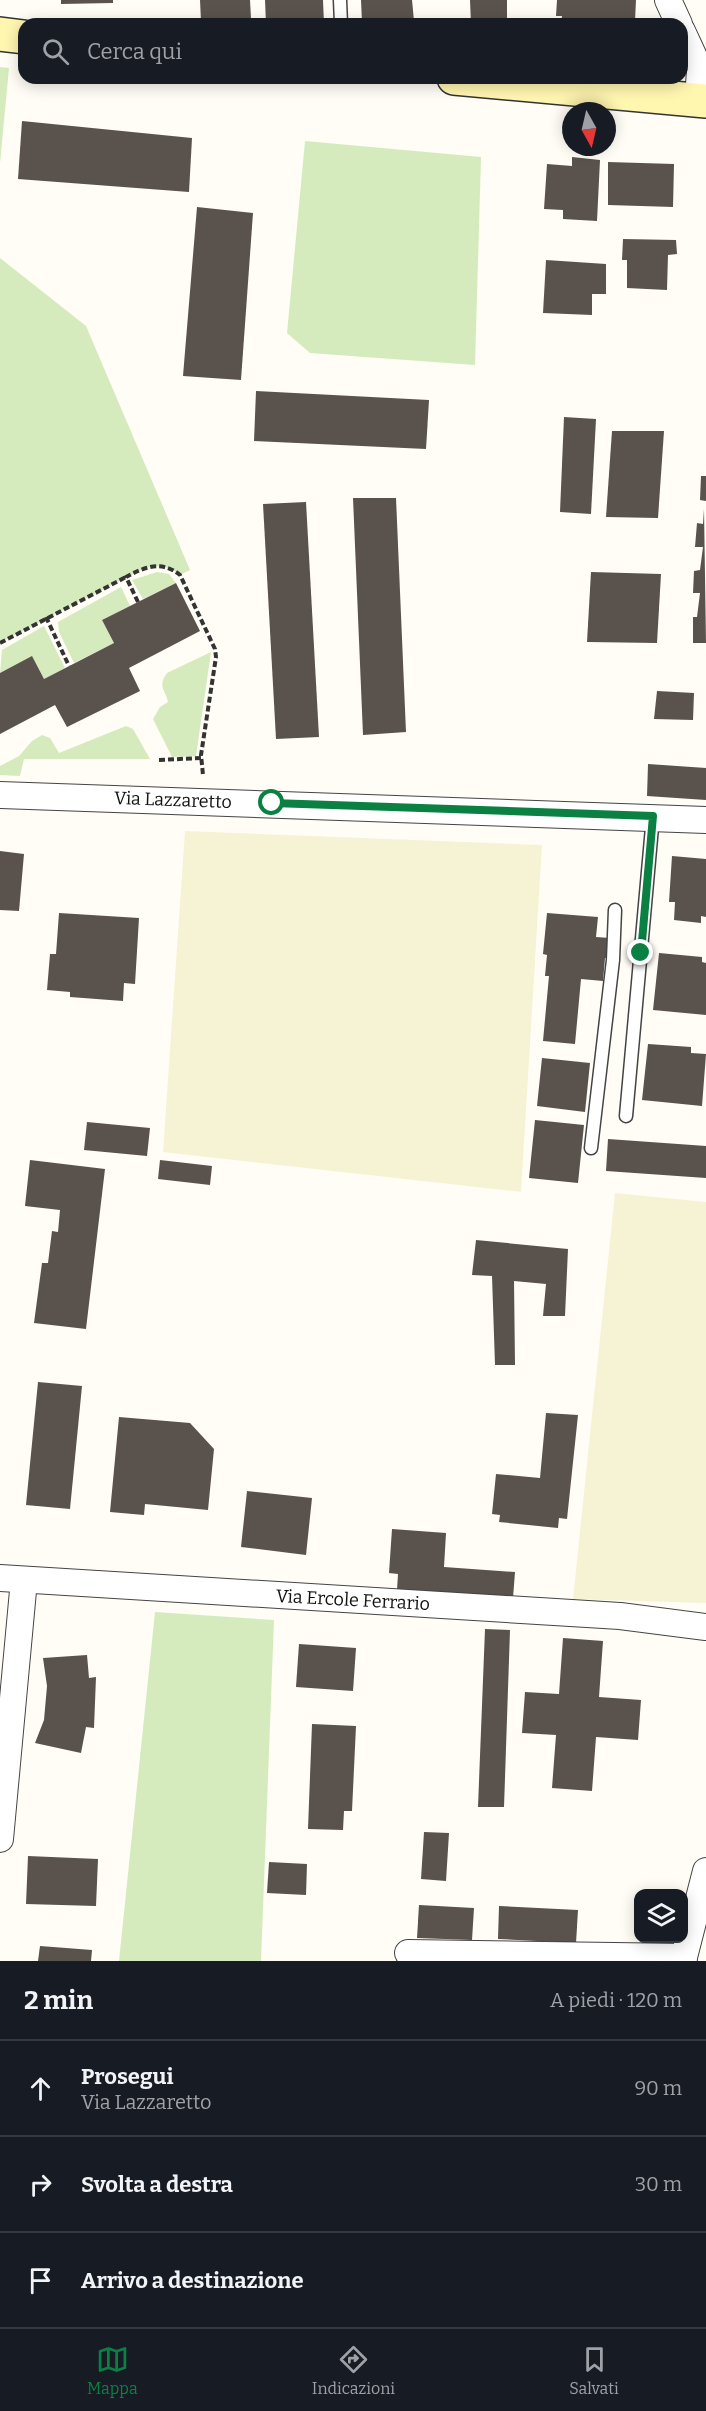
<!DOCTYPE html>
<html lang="it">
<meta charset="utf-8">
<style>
body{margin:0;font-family:Bitter,serif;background:#20242c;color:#f1f3f6}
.controls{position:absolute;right:18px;bottom:18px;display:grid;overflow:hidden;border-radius:12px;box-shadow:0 3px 15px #0003}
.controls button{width:54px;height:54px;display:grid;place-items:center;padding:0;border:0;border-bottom:2px solid #363941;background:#171b24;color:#f1f3f6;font:30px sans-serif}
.compass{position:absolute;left:562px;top:102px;width:54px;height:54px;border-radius:50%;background:#171b24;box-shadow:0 3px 15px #0003;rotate:172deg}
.stop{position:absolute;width:18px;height:18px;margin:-14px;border:4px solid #0b8043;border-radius:50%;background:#fff}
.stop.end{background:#0b8043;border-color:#fff;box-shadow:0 2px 6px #0008}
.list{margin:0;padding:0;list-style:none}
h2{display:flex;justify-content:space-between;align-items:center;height:78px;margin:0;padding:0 24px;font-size:26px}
h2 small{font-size:20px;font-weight:400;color:#9ea1a6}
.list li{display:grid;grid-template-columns:39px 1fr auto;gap:18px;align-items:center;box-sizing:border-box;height:96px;padding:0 24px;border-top:2px solid #363941}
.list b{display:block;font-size:22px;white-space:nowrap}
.list p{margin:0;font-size:20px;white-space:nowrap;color:#9ea1a6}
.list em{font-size:20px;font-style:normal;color:#9ea1a6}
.icon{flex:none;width:33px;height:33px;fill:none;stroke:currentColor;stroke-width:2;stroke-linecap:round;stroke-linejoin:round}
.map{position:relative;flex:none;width:706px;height:1961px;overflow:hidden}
.search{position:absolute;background:#171b24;box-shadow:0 3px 15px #0003;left:18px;right:18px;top:18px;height:66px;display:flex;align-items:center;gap:15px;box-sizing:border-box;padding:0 21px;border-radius:18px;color:#9ea1a6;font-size:22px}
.sheet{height:366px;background:#171b24}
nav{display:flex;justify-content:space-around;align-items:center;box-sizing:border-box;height:84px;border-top:2px solid #363941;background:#171b24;font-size:16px;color:#9ea1a6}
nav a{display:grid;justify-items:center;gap:3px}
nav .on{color:#0b8043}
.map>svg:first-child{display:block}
.farmland{fill:#f6f3d4}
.green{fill:#d5ebbd}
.building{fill:#5a524d}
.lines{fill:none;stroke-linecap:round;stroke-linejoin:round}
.lane-casing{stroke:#444;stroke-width:15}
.street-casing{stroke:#444;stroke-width:28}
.secondary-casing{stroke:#333;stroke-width:36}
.path{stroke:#333;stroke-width:4;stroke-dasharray:6 3;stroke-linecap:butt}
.lane{stroke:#fff;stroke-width:12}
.street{stroke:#fff;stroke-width:26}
.secondary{stroke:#fff6b0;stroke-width:33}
.route{stroke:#0b8043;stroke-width:8}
.labels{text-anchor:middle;stroke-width:6;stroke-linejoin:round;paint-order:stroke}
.street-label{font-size:18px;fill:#111;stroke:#fff}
</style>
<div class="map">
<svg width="706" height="1961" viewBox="0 0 706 1961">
<rect width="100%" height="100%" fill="#fffdf5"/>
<!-- farmland -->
<g class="farmland">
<path d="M185,831L542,845L521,1192L163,1152Z"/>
<path d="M615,1193L706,1202V1603L573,1599Z"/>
</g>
<!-- green -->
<g class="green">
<path d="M0,67L9,68L0,163Z"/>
<path d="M305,141L481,157L475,365L310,353L287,333Z"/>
<path d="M0,258L86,326L190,570L180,575C169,566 158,565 145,568L0,643Z"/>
<path d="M157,572L169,574L176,583L143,599L132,580Z"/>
<path d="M121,587L130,606L102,620L114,643L74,663L59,632L58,622Z"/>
<path d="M44,626L65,668L44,679L32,657L0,673L2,650Z"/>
<path d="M211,652L196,756L172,757L153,719L160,707L168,702C166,690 157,687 167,673Z"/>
<path d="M126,726L133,729L150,759H24L20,776L0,775V766L19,756L32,741L42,735L50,738L59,753Z"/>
<path d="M155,1612L274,1620L261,1961H119Z"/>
</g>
<!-- building -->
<g class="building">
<path d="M61,0H113V3L61,4Z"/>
<path d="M200,0H250L251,19L201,21Z"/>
<path d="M265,0H323L324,24H266Z"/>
<path d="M361,0H412L414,21L396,24L362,22Z"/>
<path d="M470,0H507V20L516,21V24H471Z"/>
<path d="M557,0H636L635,21H622V24H561L562,16H556Z"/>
<path d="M22,121L192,138L189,192L18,179Z"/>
<path d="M572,157L600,160L597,221L563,219V210L544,209L547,164L572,166Z"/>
<path d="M608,162L674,164L673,207L608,205Z"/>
<path d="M197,207L253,213L241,380L183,376Z"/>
<path d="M623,239L676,240L677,254L668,255L667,290L627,288V260H622Z"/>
<path d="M546,260L606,264V294H592V315L543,313Z"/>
<path d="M256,391L429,400L426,449L254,441Z"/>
<path d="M564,417L596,419L591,514L560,512Z"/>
<path d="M612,431H664L658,518L606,517Z"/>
<path d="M701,476H706V501L700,500Z"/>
<path d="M353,498H396L406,732L363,735Z"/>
<path d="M306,502L319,737L276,739L263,504Z"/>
<path d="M704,509L706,643H693V617H697L700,593H693L694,571L700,570L703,547H695L697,523L703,524Z"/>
<path d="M591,572L661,574L657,643L587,642Z"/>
<path d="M176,583L200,631L129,668L140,691L67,727L55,705L0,734V673L32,656L44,679L114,643L102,620Z"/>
<path d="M657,691L694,693L693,720L654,719Z"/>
<path d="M648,764L706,768V800L647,796Z"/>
<path d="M0,851L24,854L19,911L0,910Z"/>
<path d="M672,856L706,859V917L701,916V923L674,920L675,902H669Z"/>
<path d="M59,913L139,918L135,984L124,983L123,1001L70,997V992L47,990L50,954H56Z"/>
<path d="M547,913L598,917L596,937L610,938L609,958H605L603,981L581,979L575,1044L543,1041L549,976H545L547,955L543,954Z"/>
<path d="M659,953L702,957V962L706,963V1015L653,1010Z"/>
<path d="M648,1044L691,1047V1053L706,1054L702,1106L642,1100Z"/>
<path d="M542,1058L590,1063L585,1112L537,1106Z"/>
<path d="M535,1120L584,1125L578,1183L529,1178Z"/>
<path d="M87,1122L150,1128L147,1156L84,1150Z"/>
<path d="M608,1139L706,1146V1178L606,1171Z"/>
<path d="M30,1160L105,1169L86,1329L34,1323L42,1263H48L52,1231L58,1232L60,1210L25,1206Z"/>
<path d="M160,1160L212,1166L210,1185L158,1179Z"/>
<path d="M476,1240L568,1249L565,1316H543L546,1284L514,1281L515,1365H495L492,1276L472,1275Z"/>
<path d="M38,1382L82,1386L70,1509L26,1505Z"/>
<path d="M546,1413L578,1415L567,1519L559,1518L558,1528L499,1522L500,1515L492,1514L496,1474L540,1478Z"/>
<path d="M119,1417L190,1423L214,1449L208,1510L145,1504L144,1515L110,1512Z"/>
<path d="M247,1491L312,1498L306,1555L241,1547Z"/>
<path d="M392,1529L446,1533L444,1567L515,1572L513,1598L397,1590L398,1574L389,1573Z"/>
<path d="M485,1629L510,1630L504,1807H478Z"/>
<path d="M563,1638L603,1641L599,1697L641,1700L638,1740L596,1737L592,1791L552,1788L556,1735L522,1733L525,1692L559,1694Z"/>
<path d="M299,1644L356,1648L353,1691L296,1687Z"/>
<path d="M87,1655L89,1678L96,1677L94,1728L86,1727L81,1753L35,1743L44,1720L47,1686L43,1658Z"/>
<path d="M312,1724L356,1726L352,1811H344L343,1830L308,1829Z"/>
<path d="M424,1832L449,1833L446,1881L421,1879Z"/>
<path d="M28,1856L98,1859L96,1906L26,1904Z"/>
<path d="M269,1862L307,1864L306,1895L267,1893Z"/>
<path d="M419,1905L474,1908L472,1940L417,1938Z"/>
<path d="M499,1906L578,1910L576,1943L498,1939Z"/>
<path d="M40,1946L92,1950L91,1961H38Z"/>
</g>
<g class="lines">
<defs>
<g id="lane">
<path d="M340,0L341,24"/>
<path d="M626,1116L653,816"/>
<path d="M591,1148L613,960L615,910"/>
</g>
<g id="street">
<path d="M668,0L679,24"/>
<path d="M682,31L700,70L698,100"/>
<path d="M0,795L706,820"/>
<path d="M0,1578L620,1616L706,1627"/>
<path d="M0,1839L24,1580"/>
<path d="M408,1953L684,1957"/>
<path d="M683,1961L706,1871"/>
</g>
<g id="secondary">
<path d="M0,34L24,37"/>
<path d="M454,78L706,101"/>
</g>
</defs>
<!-- lane casing -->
<use href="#lane" class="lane-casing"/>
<!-- street casing -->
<use href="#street" class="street-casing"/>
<!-- secondary casing -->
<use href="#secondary" class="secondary-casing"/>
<!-- path -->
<g class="path">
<path d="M138,602L126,577C144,567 162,560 180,575L215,649L216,657L201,755L203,775"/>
<path d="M46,617L69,666"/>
<path d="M0,643L126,577"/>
<path d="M159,760L201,758"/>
</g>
<!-- lane -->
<use href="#lane" class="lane"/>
<!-- street -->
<use href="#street" class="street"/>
<!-- secondary -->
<use href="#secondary" class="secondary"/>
</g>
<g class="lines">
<!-- route -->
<path class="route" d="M272,803L653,816L641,953"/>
</g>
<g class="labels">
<!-- street labels -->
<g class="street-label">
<text transform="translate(173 800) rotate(2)" y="6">Via Lazzaretto</text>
<text transform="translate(353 1600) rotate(3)" y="6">Via Ercole Ferrario</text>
</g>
</g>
</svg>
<div class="controls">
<button><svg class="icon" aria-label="layers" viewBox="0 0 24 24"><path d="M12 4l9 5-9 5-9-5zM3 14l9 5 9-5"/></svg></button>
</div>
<svg class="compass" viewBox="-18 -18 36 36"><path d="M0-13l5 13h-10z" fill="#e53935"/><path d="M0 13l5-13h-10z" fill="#9ea1a6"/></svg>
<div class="stop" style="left:272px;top:803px"></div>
<div class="stop end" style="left:641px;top:953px"></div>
<div class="search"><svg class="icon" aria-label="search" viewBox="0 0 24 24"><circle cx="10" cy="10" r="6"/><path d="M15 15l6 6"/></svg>Cerca qui</div>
</div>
<section class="sheet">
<h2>2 min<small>A piedi · 120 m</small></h2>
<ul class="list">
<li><svg class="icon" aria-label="ahead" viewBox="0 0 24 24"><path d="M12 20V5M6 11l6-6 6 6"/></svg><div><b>Prosegui</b><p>Via Lazzaretto</p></div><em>90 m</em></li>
<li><svg class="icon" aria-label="right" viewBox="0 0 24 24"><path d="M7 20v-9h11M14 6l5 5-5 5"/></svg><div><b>Svolta a destra</b></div><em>30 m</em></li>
<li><svg class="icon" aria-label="arrive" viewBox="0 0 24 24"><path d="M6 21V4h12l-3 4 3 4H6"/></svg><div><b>Arrivo a destinazione</b></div></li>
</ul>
</section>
<nav>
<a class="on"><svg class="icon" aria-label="map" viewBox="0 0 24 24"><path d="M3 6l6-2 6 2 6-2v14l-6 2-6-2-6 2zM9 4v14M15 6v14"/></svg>Mappa</a>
<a><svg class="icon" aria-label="directions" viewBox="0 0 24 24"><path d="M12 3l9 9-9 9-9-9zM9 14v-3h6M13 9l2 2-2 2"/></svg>Indicazioni</a>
<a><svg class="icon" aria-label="saved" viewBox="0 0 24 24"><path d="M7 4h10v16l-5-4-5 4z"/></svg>Salvati</a>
</nav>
